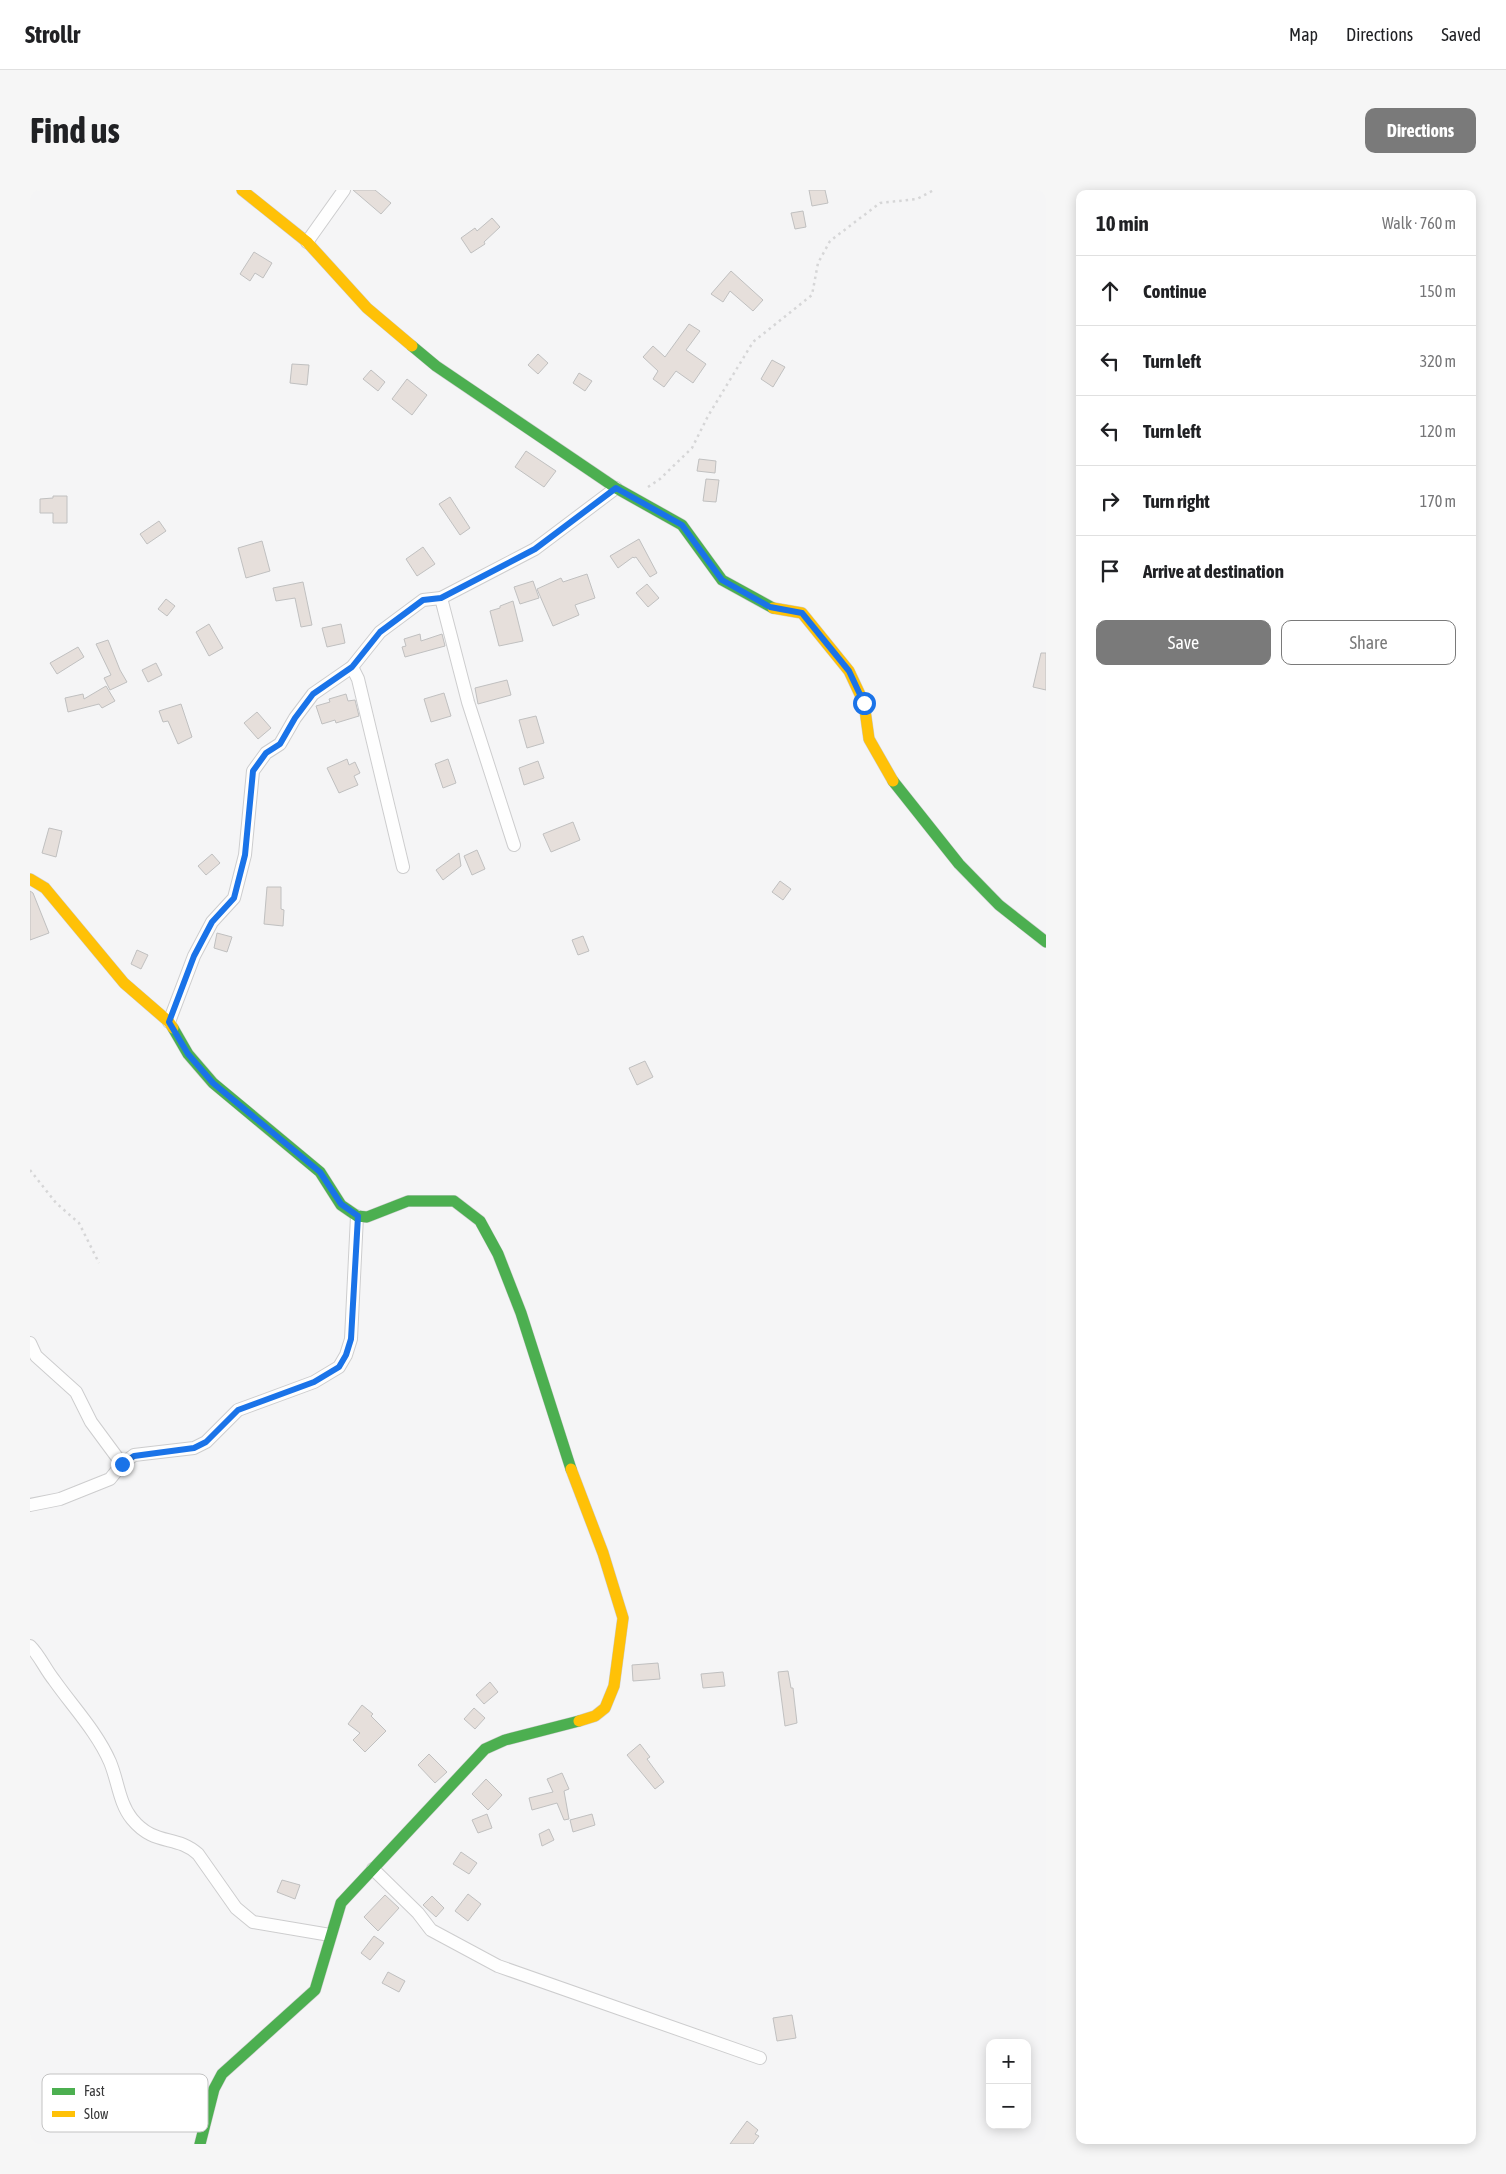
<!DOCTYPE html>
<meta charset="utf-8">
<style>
body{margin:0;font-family:"Asap Condensed",sans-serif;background:#f6f6f6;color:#202124}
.controls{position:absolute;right:15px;bottom:15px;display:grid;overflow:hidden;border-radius:10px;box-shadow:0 2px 12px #0003}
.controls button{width:45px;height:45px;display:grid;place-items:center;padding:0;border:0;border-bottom:1px solid #e0e0e0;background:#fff;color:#202124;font:25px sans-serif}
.stop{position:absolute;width:15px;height:15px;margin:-11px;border:4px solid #1a73e8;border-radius:50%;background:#fff}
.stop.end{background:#1a73e8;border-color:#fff;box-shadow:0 1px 5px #0008}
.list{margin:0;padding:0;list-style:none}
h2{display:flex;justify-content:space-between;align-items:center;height:65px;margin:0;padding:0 20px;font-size:21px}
h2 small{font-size:16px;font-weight:400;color:#757577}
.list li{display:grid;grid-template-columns:32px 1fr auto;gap:15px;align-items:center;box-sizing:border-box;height:70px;padding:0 20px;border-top:1px solid #e0e0e0}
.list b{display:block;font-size:19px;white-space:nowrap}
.list em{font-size:16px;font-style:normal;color:#757577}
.actions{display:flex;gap:10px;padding:15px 20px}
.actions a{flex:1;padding:11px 0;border:1px solid #7a7a7a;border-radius:10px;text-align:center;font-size:18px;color:#7a7a7a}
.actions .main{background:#7a7a7a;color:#fff}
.icon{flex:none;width:28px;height:28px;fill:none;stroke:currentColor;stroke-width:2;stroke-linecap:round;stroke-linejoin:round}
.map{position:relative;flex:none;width:1016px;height:1954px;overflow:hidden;border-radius:10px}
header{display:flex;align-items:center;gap:30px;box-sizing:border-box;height:70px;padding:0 25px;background:#fff;border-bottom:1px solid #e0e0e0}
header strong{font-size:24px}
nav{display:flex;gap:28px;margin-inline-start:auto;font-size:18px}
.intro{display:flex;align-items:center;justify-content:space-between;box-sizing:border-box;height:120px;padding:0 30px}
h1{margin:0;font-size:35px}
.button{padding:12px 22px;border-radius:10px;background:#7a7a7a;color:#fff;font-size:18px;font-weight:700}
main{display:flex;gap:30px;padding:0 30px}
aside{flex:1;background:#fff;border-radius:10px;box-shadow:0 2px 12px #0003}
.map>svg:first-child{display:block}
.building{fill:#e6dfdb;stroke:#c0c0c0}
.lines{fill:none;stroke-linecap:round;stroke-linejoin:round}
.street-casing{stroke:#cdcdce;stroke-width:14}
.fast-casing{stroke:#cdcdce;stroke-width:12}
.slow-casing{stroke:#cdcdce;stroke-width:12}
.path{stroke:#d6d6d7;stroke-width:2.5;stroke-dasharray:2.5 4;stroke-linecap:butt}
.street{stroke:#fefefe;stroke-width:12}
.fast{stroke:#4caf50;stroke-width:11}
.slow{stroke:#ffc107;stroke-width:11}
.route{stroke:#1a73e8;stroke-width:6}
.key{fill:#fff;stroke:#c3c3c3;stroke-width:1}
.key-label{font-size:14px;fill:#373738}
</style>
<header>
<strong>Strollr</strong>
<nav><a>Map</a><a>Directions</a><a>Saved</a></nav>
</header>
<div class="intro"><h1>Find us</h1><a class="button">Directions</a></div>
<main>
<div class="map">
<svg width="1016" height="1954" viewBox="0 0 1016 1954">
<rect width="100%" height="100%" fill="#f5f5f6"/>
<!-- building -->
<g class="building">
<path d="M323,0H345L361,13L351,24Z"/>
<path d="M779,0H795L798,13L782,16Z"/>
<path d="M773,21L776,37L765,39L761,23Z"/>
<path d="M462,28L470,37L454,52L455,54L441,63L431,48L445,38L447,41Z"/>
<path d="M224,62L242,73L233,88L225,83L220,91L210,84Z"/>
<path d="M701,81L733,110L723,121L700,101L693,112L681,104Z"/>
<path d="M659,134L670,141L656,160L676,174L663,193L646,181L634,197L623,189L628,181L613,167L623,156L635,167Z"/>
<path d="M508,164L518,173L508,184L498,175Z"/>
<path d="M742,170L755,177L743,197L731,189Z"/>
<path d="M262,174L279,175L277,195L260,193Z"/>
<path d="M341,180L355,192L348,201L333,189Z"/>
<path d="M549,183L562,191L555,201L543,193Z"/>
<path d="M377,189L397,205L382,225L362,209Z"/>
<path d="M496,261L526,281L514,297L485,277Z"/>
<path d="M669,269L686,271L685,283L667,281Z"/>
<path d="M676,289L689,290L686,312L673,311Z"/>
<path d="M23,306H37V333H23V323H10V309L23,308Z"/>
<path d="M420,307L440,338L430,345L409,314Z"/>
<path d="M129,331L136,341L117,354L110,344Z"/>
<path d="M609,349L627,383L620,387L606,367L604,368L603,367L588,378L580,366Z"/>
<path d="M232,351L240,381L216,388L208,358Z"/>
<path d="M393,357L405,374L387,386L376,369Z"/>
<path d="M557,384L565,408L545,415L549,425L523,436L507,399L531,388L533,392Z"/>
<path d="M503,391L509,408L490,414L484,397Z"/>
<path d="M273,392L282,435L271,437L265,408L246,411L243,398Z"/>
<path d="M617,394L629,408L618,417L606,403Z"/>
<path d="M136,409L145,416L137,426L128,419Z"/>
<path d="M483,411L493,451L469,456L460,421L470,418V416Z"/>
<path d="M179,434L193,458L179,466L166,442Z"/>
<path d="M311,434L315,453L297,457L292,438Z"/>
<path d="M390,444L391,451L412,444L415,456L375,467L372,457L376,456L374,449Z"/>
<path d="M78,450L90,480L97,492L80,500L74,488L81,485L66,454Z"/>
<path d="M48,457L54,467L27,484L20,473Z"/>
<path d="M1011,463H1016V500L1003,497Z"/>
<path d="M126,473L132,485L118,492L112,480Z"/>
<path d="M477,490L481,505L448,514L445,498Z"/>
<path d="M76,496L85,511L72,518L69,514L38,522L35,508L53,504L54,509Z"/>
<path d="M414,503L421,526L401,532L394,509Z"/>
<path d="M316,504L318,511L325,510L329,526L306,533L305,530L292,534L286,516L300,512L299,509Z"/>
<path d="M151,514L162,547L148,554L138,531L133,532L129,521Z"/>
<path d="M227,522L241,538L228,549L214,533Z"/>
<path d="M506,526L514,553L497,558L489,530Z"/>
<path d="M317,569L319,575L325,572L330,583L324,586L328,595L309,603L297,578Z"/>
<path d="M418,569L426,593L413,598L405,574Z"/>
<path d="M508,571L514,588L494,595L489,578Z"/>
<path d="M543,632L550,650L521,662L513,644Z"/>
<path d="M19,638L32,641L26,667L12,663Z"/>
<path d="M447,660L455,679L442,685L434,666Z"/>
<path d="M429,663L431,676L413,690L406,680Z"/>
<path d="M182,664L190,673L176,685L168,676Z"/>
<path d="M750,691L761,699L753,710L742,702Z"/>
<path d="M237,697H251V719L254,720L253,736L234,734Z"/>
<path d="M0,701L3,703L19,743L0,750Z"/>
<path d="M187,743L202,747L197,762L184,758Z"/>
<path d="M553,746L559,761L548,765L542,750Z"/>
<path d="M107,760L118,765L111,779L101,774Z"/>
<path d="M615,871L623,887L607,895L599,878Z"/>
<path d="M628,1473L630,1489L603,1491L602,1475Z"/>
<path d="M758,1481L761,1498H763L767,1533L755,1536L748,1482Z"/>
<path d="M693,1482L695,1496L673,1498L671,1484Z"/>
<path d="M460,1492L468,1502L454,1514L446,1505Z"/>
<path d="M332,1515L343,1524L341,1526L356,1541L335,1562L323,1550L330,1543L318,1534Z"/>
<path d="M444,1518L455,1528L445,1539L434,1529Z"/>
<path d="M610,1554L620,1567L617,1569L634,1592L625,1599L597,1565Z"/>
<path d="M399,1564L417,1582L405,1593L388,1575Z"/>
<path d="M532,1583L539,1599L534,1601L539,1629L534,1630L527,1613L502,1620L499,1608L523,1602L517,1589Z"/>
<path d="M456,1589L472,1605L458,1620L442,1604Z"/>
<path d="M457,1624L462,1638L448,1643L442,1630Z"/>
<path d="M562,1624L565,1635L543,1642L540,1630Z"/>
<path d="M519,1639L524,1650L512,1656L509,1644Z"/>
<path d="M431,1662L447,1673L439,1684L423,1674Z"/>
<path d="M252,1690L270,1695L265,1709L247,1702Z"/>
<path d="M438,1704L451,1714L438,1731L425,1721Z"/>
<path d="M355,1705L369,1718L348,1741L334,1727Z"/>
<path d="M402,1706L414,1718L406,1727L393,1715Z"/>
<path d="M344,1746L354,1753L340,1770L331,1763Z"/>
<path d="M358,1782L375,1791L369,1802L352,1793Z"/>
<path d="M762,1825L766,1848L747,1851L743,1828Z"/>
<path d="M717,1931L728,1940L725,1944L729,1946L723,1954H700Z"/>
</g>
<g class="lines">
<defs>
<g id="street">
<path d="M277,52L314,0"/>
<path d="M411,408L438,512L484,655"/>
<path d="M322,477L328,489L373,677"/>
<path d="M139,832L164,766L182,732L204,708L215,665L223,581L236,563L250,554L265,528L283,504L322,477L350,442L393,410L411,408L505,359L586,298"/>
<path d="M0,1153L6,1166L46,1202L61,1232L92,1274"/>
<path d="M0,1315L30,1309L80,1289L92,1274L104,1265L164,1258L176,1252L208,1220L284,1192L309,1177L316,1165L321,1149L327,1026"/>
<path d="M0,1456C10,1466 15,1479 24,1490C43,1517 67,1542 80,1572C88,1591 89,1613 102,1629C125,1657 146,1644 168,1664L206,1718L223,1732L300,1745"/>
<path d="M343,1679L388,1723L401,1740L468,1776L730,1868"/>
</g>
<g id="fast">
<path d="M382,156L406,176L586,298L652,335L692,390L743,418"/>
<path d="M863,591L929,674L969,715L1016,752"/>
<path d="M143,838L158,864L183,893L290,982L311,1015L327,1026L337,1027L378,1011H424L450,1031L468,1064L491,1123L541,1279"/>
<path d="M170,1954L184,1899L192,1884L285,1800L311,1713L455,1559L475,1550L549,1531"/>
</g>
<g id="slow">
<path d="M212,0L277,52L337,118L382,156"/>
<path d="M743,418L772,423L819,481L834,513L839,549L863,591"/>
<path d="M0,689L15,698L94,793L139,832L143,838"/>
<path d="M541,1279L573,1363L593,1428L584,1496L575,1518L565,1526L549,1531"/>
</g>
</defs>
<!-- street casing -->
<use href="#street" class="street-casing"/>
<!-- fast casing -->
<use href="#fast" class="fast-casing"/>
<!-- slow casing -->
<use href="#slow" class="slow-casing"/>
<!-- path -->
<g class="path">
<path d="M618,297L630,289L662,258L678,226L723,152L782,105L788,73L800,51L850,13L887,9L904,0"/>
<path d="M0,980L26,1013L49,1033L69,1073"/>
</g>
<!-- street -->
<use href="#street" class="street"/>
<!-- fast -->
<use href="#fast" class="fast"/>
<!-- slow -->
<use href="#slow" class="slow"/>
</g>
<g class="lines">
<!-- route -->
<path class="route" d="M92,1274L104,1266L164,1258L176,1252L208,1220L284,1192L309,1177L316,1165L321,1149L328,1026L311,1014L290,982L183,893L158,864L139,832L164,766L182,732L204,708L215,665L223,581L236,563L250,554L265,528L283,504L322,477L350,442L393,410L411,408L505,359L586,298L652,335L692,390L740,417L772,423L819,481L834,513"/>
</g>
<!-- legend -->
<rect x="12" y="1884" width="166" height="58" rx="8" class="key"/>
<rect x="22" y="1898" width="23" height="7" fill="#4caf50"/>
<rect x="22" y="1921" width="23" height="6" fill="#ffc107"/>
<g class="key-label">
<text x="54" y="1906">Fast</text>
<text x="54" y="1929">Slow</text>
</g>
</svg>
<div class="controls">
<button>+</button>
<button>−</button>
</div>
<div class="stop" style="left:834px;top:513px"></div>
<div class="stop end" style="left:92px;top:1274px"></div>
</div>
<aside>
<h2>10 min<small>Walk · 760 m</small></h2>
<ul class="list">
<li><svg class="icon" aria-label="ahead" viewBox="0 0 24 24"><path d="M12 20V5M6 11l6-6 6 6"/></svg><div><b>Continue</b></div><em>150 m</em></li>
<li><svg class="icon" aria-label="left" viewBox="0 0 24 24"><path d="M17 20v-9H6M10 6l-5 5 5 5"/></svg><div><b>Turn left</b></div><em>320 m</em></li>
<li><svg class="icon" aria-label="left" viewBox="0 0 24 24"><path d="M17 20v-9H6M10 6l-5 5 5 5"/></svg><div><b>Turn left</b></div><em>120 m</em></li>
<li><svg class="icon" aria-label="right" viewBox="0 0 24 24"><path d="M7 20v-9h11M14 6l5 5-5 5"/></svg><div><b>Turn right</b></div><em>170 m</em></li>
<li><svg class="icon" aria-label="arrive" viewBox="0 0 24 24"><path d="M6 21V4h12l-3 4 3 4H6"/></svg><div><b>Arrive at destination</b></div></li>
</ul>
<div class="actions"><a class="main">Save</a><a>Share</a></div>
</aside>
</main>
